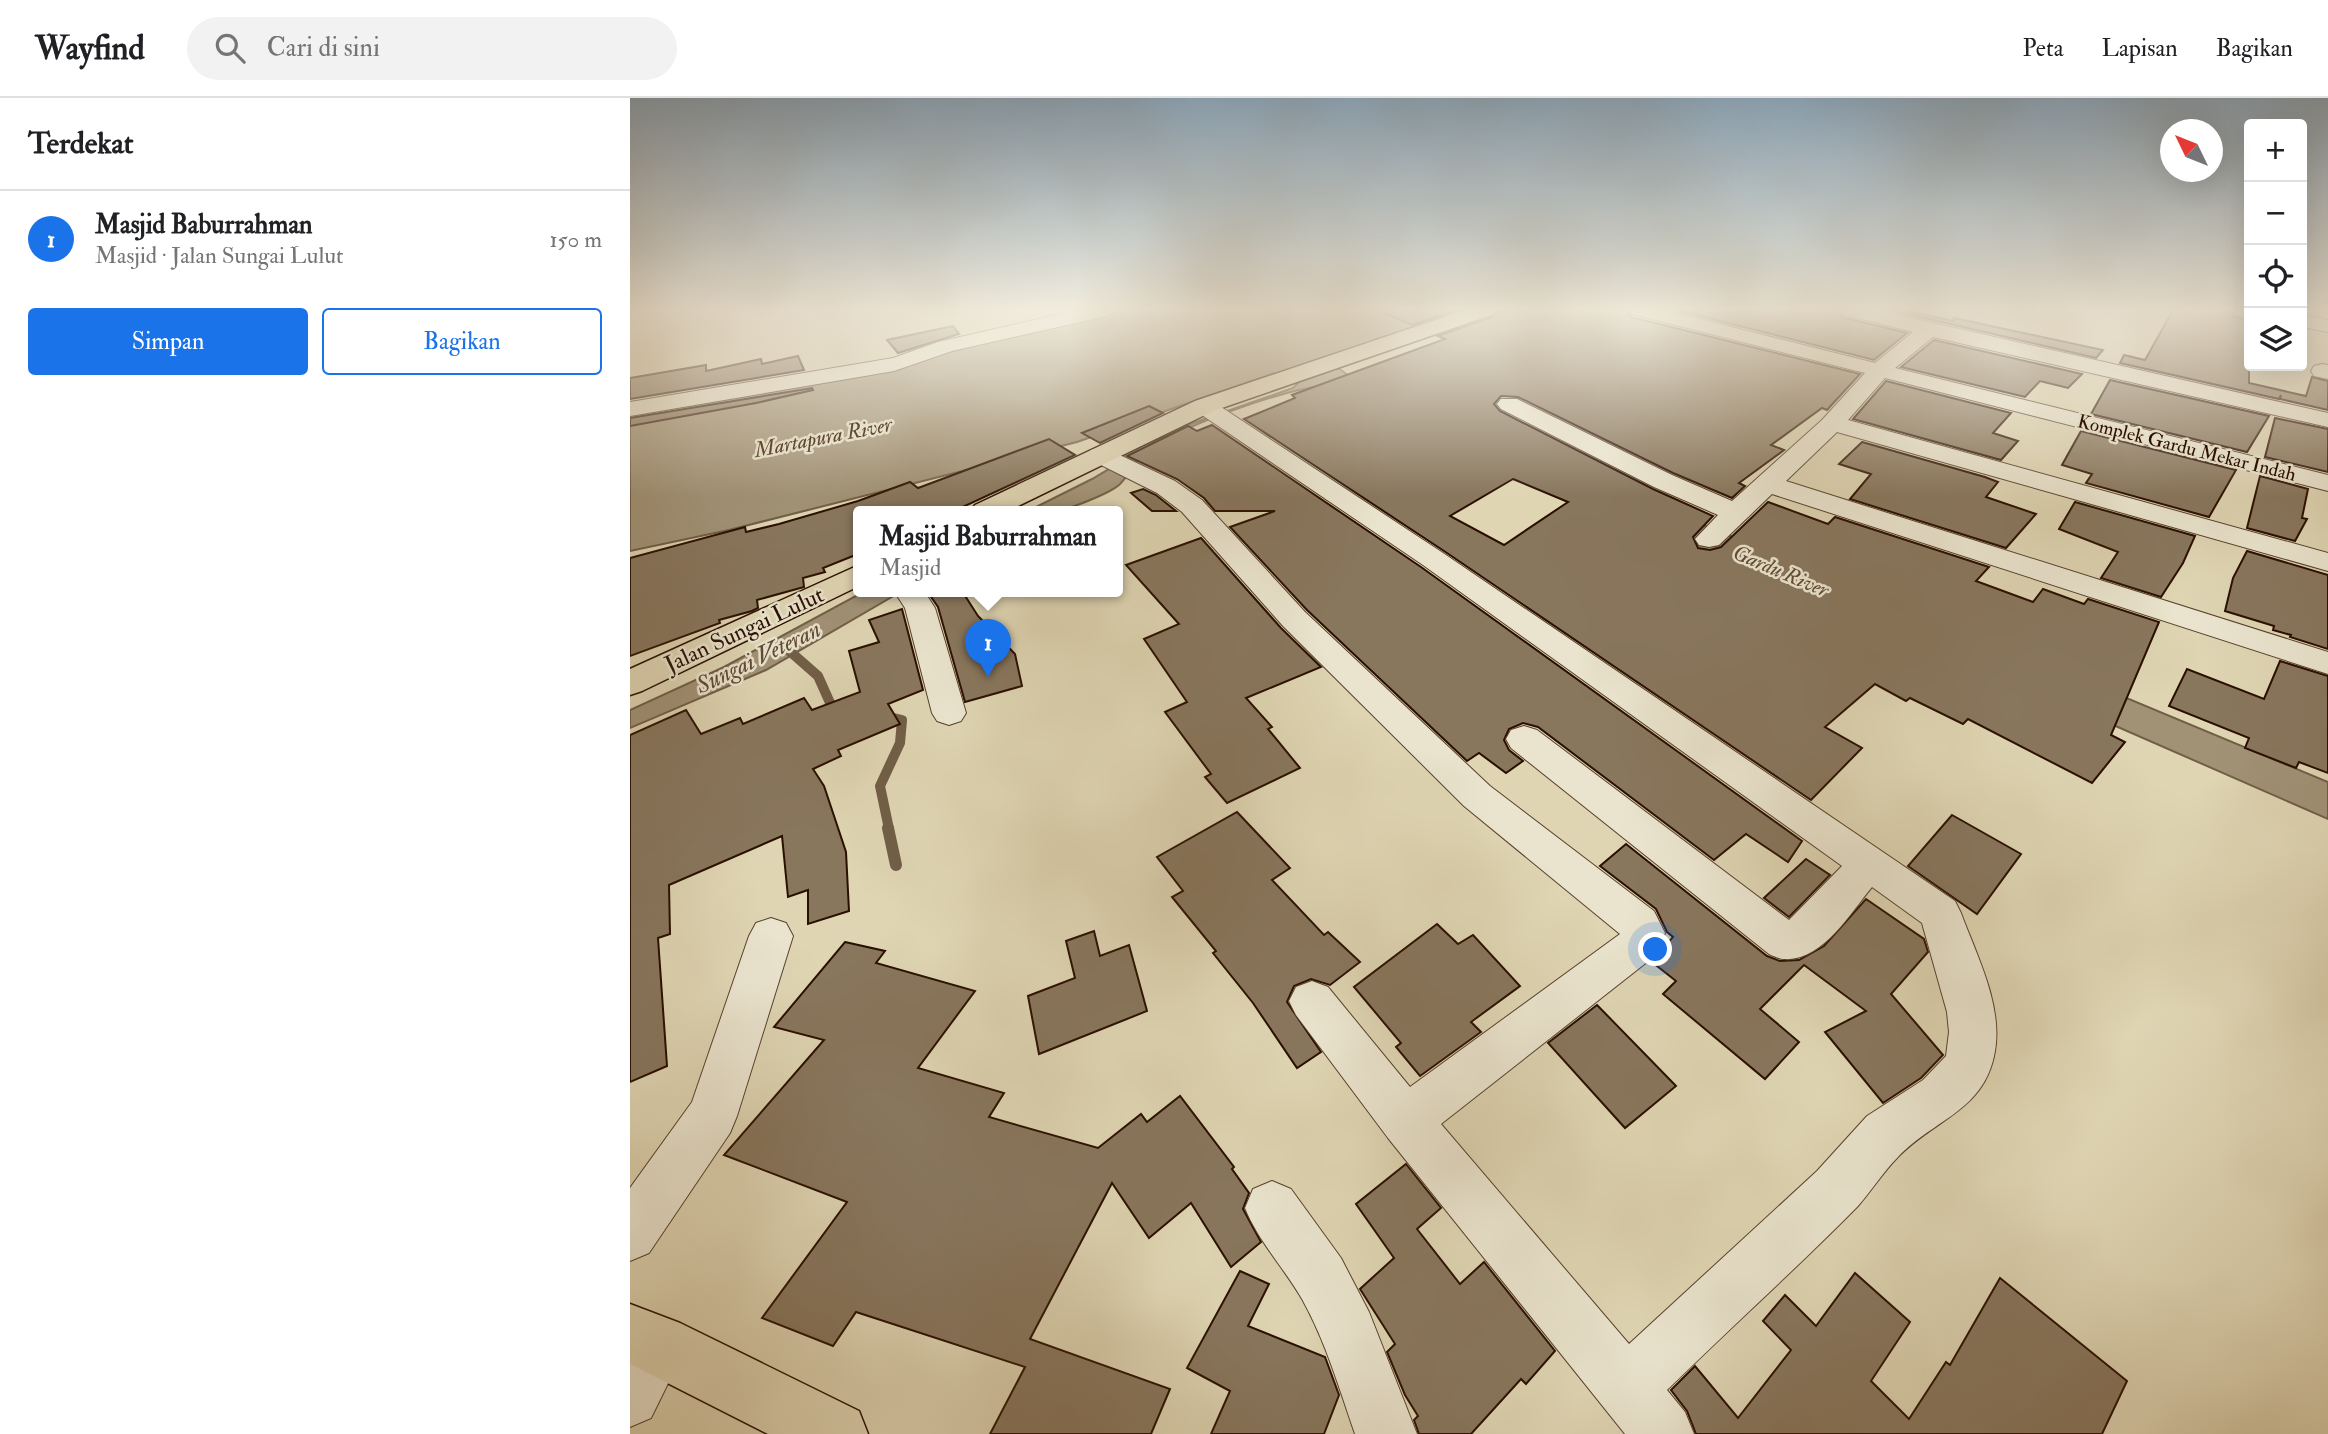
<!DOCTYPE html>
<html lang="id">
<meta charset="utf-8">
<style>
body{margin:0;font-family:"IM FELL Double Pica",serif;background:#f2f2f2;color:#202124}
.controls{position:absolute;right:21px;top:21px;display:grid;overflow:hidden;border-radius:7px;box-shadow:0 7px 28px #0002}
.controls button{width:63px;height:63px;display:grid;place-items:center;padding:0;border:0;border-bottom:2px solid #e0e0e0;background:#fff;color:#202124;font:35px sans-serif}
.compass{position:absolute;left:1530px;top:21px;width:63px;height:63px;border-radius:50%;background:#fff;box-shadow:0 7px 28px #0002;rotate:313deg}
.you{position:absolute;left:1026px;top:852px;width:24px;height:24px;margin:-18px;border:5px solid #fff;border-radius:50%;background:#1a73e8;box-shadow:0 0 0 10px #1a73e833}
.badge{display:grid;place-items:center;width:46px;height:46px;border-radius:50%;background:#1a73e8;color:#fff;font-size:23px;font-weight:700}
.pin{position:absolute;translate:-50% -58px;filter:drop-shadow(0 2px 4px #0008)}
.pin::after{content:'';position:absolute;top:37px;width:24px;height:21px;background:inherit;clip-path:polygon(0 0,100% 0,50% 100%)}
.popup{position:absolute;left:223px;top:408px;width:270px;height:91px;box-sizing:border-box;display:grid;place-content:center;border-radius:7px;background:#fff;filter:drop-shadow(0 2px 5px #0005);font-size:23px;white-space:nowrap;color:#757577}
.popup b{font-size:26px;color:#202124}
.popup::after{content:'';position:absolute;left:50%;top:100%;margin-left:-14px;border:14px solid transparent;border-top-color:#fff}
.list{margin:0;padding:0;list-style:none}
h2{display:flex;justify-content:space-between;align-items:center;height:91px;margin:0;padding:0 28px;font-size:30px}
h2 small{font-size:23px;font-weight:400;color:#757577}
.list li{display:grid;grid-template-columns:46px 1fr auto;gap:21px;align-items:center;box-sizing:border-box;height:98px;padding:0 28px;border-top:2px solid #e0e0e0}
.list b{display:block;font-size:26px;white-space:nowrap}
.list p{margin:0;font-size:23px;white-space:nowrap;color:#757577}
.list em{font-size:23px;font-style:normal;color:#757577}
.actions{display:flex;gap:14px;padding:21px 28px}
.actions a{flex:1;padding:16px 0;border:2px solid #1a73e8;border-radius:7px;text-align:center;font-size:24px;color:#1a73e8}
.actions .main{background:#1a73e8;color:#fff}
.icon{flex:none;width:38px;height:38px;fill:none;stroke:currentColor;stroke-width:2;stroke-linecap:round;stroke-linejoin:round}
.map{position:relative;flex:none;width:1698px;height:1336px;overflow:hidden}
header{display:flex;align-items:center;gap:42px;box-sizing:border-box;height:98px;padding:0 35px;background:#fff;border-bottom:2px solid #e0e0e0}
header strong{font-size:33px}
nav{display:flex;gap:38px;margin-inline-start:auto;font-size:24px}
.search{width:490px;height:63px;background:#f2f2f2;display:flex;align-items:center;gap:18px;box-sizing:border-box;padding:0 24px;border-radius:38px;color:#757577;font-size:26px}
main{display:flex}
aside{flex:1;background:#fff}
.map>svg:first-child{display:block}
.water{fill:#a19276;stroke:#715e47;stroke-width:2}
.lines{fill:none;stroke-linecap:round;stroke-linejoin:round}
.stream-far1{stroke:#715e47;stroke-width:10}
.stream{stroke:#715e47;stroke-width:12}
.building{fill:#88765d;stroke:#2a0f00;stroke-width:2;fill-rule:evenodd}
.minor-casing{stroke:#57402d;stroke-width:2}
.major-casing{stroke:#2a0f00;stroke-width:3}
.minor{fill:#eae4ce;fill-rule:evenodd}
.major{fill:#dfd5b3;fill-rule:evenodd}
.labels{text-anchor:middle;stroke-width:5;stroke-linejoin:round;paint-order:stroke}
.far-street-label{font-size:19px;fill:#2a0f00;stroke:#eae4ce}
.far-water-label{font-size:21px;font-style:italic;fill:#604a35;stroke:#eae4ce}
.street-label{font-size:23px;fill:#2a0f00;stroke:#eae4ce}
.water-label{font-size:24px;font-style:italic;fill:#604a35;stroke:#eae4ce}
</style>
<header>
<strong>Wayfind</strong>
<div class="search"><svg class="icon" aria-label="search" viewBox="0 0 24 24"><circle cx="10" cy="10" r="6"/><path d="M15 15l6 6"/></svg>Cari di sini</div>
<nav><a>Peta</a><a>Lapisan</a><a>Bagikan</a></nav>
</header>
<main>
<aside>
<h2>Terdekat<small></small></h2>
<ul class="list">
<li><span class="badge">1</span><div><b>Masjid Baburrahman</b><p>Masjid · Jalan Sungai Lulut</p></div><em>150 m</em></li>
</ul>
<div class="actions"><a class="main">Simpan</a><a>Bagikan</a></div>
</aside>
<div class="map">
<svg width="1698" height="1336" viewBox="0 0 1698 1336">
<rect width="100%" height="100%" fill="#dfd5b3"/>
<filter id="stains"><feTurbulence type="fractalNoise" baseFrequency=".00286" numOctaves="4"/><feColorMatrix values="0 0 0 0 .2 0 0 0 0 .09 0 0 0 0 .02 0 0 0 .5 -.17"/></filter>
<radialGradient id="worn" r=".72"><stop offset=".6" stop-color="#630" stop-opacity="0"/><stop offset="1" stop-color="#630" stop-opacity=".3"/></radialGradient>
<!-- water -->
<g class="water">
<path d="M484,212H841L695,260L719,278L1073,427L1295,516L1698,684V721L1465,619L1431,611L696,287C650,293 561,324 521,350C506,359 501,375 490,386C481,395 438,412 425,413C416,414 407,413 398,413L462,381L538,336L563,325L663,290L668,285L644,275L447,344L99,432L0,453V310L197,275Z"/>
<path d="M235,493H272L136,572L0,630V612L94,569Z"/>
</g>
<g class="lines">
<!-- stream-far1 -->
<g class="stream-far1">
<path d="M155,549L188,578L201,607L212,609"/>
<path d="M255,618L272,622L270,645L250,688L259,731"/>
</g>
<!-- stream -->
<path class="stream" d="M258,730L266,767"/>
</g>
<!-- building -->
<g class="building">
<path d="M747,212H826L782,227Z"/>
<path d="M869,212H997L1001,219L1230,276L1197,312L1192,310L1141,347L1154,352L1109,385L1115,388L1102,400L1043,375L888,299L871,298L864,306L870,313L1023,391L1083,418L1063,439L1068,450L1080,452L1091,449L1138,404L1198,426L1205,419L1359,469L1346,483L1403,504L1413,491L1454,506L1458,501L1529,524L1481,637L1495,644L1462,685L1338,621L1333,626L1280,600L1276,603L1245,586L1195,629L1232,650L1181,702L814,453L614,321L665,300L662,297L815,241L808,238L865,218ZM883,381L938,404L874,447L820,418Z"/>
<path d="M1046,212H1208L1212,219L1277,235L1244,262Z"/>
<path d="M1260,212H1275L1323,223L1324,220L1473,252L1466,260Z"/>
<path d="M1543,212H1600L1604,219L1619,222V285L1676,298L1682,279L1698,283V312L1650,301L1651,297L1649,301L1490,265L1494,257L1515,262Z"/>
<path d="M323,228L329,236L268,255L257,242Z"/>
<path d="M1304,242L1452,276L1438,290L1410,283L1395,299L1271,269Z"/>
<path d="M168,258L174,272L0,301V280L76,267V273L131,261L132,266Z"/>
<path d="M1480,282L1639,318L1617,354L1461,316Z"/>
<path d="M1256,283L1381,315L1363,335L1388,343L1371,362L1223,321Z"/>
<path d="M182,290L183,292L126,305L0,328V320Z"/>
<path d="M519,308L533,315L470,345L452,335Z"/>
<path d="M1645,320L1698,331V374L1635,359Z"/>
<path d="M582,327L791,469L1172,743L1158,764L1116,736L1084,762L908,629L893,625L879,631L874,642L879,652L893,663L876,675L849,655L837,663L677,512L600,429L645,413H585L574,400L547,381L497,358L558,328L567,333Z"/>
<path d="M1451,333L1606,372L1579,419L1456,385L1462,376L1432,367Z"/>
<path d="M419,341L445,357L324,413H228V456L193,470L195,474L173,480L174,489L127,502L128,510L122,513L89,522L90,525L0,558V460L115,429L116,434L149,426L228,403L280,384L288,390Z"/>
<path d="M1232,344L1355,379L1368,384L1356,399L1406,416L1376,450L1220,401L1241,376L1209,366Z"/>
<path d="M1630,378L1678,391L1672,420L1677,421L1665,443L1617,430Z"/>
<path d="M513,391L526,397L546,413H522L501,395Z"/>
<path d="M1445,404L1565,438L1553,465L1531,499L1471,480L1488,454L1429,431Z"/>
<path d="M571,440L651,530L691,569L616,600L642,629L638,631L670,670L597,705L575,679L581,676L535,614L557,604L514,541L549,526L496,467Z"/>
<path d="M1617,453L1698,477V551L1660,539L1661,537L1643,532L1644,528L1595,513L1603,480Z"/>
<path d="M297,493H332L348,518L385,556L392,588L335,604L308,509Z"/>
<path d="M272,511L293,592L258,606L270,626L208,652L211,658L183,671L194,688L216,754L219,813L178,826V792L158,799L152,738L39,787L40,836L28,840L37,968L0,984V637L56,612L71,636L110,620L113,626L174,600L182,612L230,594L219,553L249,544L239,522Z"/>
<path d="M1650,563L1698,578V675L1669,664L1666,670L1615,650L1619,640L1539,608L1557,571L1634,601Z"/>
<path d="M607,714L660,770L642,782L694,837L698,834L730,864L700,887L681,881L664,888L657,904L691,954L667,970L623,905L583,855L586,853L542,799L553,793L527,759Z"/>
<path d="M1322,717L1391,756L1347,816L1278,768Z"/>
<path d="M996,746L1137,858L1150,863L1169,862L1194,848L1236,801L1294,841L1298,854L1261,896L1313,957L1291,980L1253,1005L1195,934L1236,913L1174,867L1130,911L1169,944L1135,981L1033,896L1046,883L1022,864L1043,839L1037,834L1026,811L970,768Z"/>
<path d="M1176,761L1200,777L1159,819L1134,800Z"/>
<path d="M807,826L828,846L843,837L890,888L841,924L851,934L790,978L766,949L771,945L724,889Z"/>
<path d="M464,833L470,858L499,847L517,913L409,956L398,898L445,880L436,843Z"/>
<path d="M215,844L255,853L246,865L345,893L288,970L374,995L359,1019L468,1050L511,1016L517,1024L550,998L604,1069L602,1071L619,1095L613,1111L631,1144L601,1169L561,1105L519,1140L482,1085L400,1241L540,1291L521,1336H360L395,1269L226,1214L203,1248L132,1220L217,1104L94,1057L194,942L144,929Z"/>
<path d="M967,907L1046,988L995,1030L918,945Z"/>
<path d="M776,1066L811,1110L787,1131L830,1186L854,1164L925,1253L896,1286L891,1281L841,1336H789L784,1322L788,1318L775,1297L757,1254L765,1246L730,1191L764,1160L726,1106Z"/>
<path d="M610,1173L639,1186L618,1228L695,1259L709,1297L694,1336H581L600,1293L557,1270Z"/>
<path d="M1225,1175L1280,1224L1241,1283L1279,1321L1316,1264L1320,1267L1370,1180L1497,1283L1472,1336H1066L1057,1313L1041,1292L1065,1268L1108,1320L1161,1252L1133,1223L1155,1197L1186,1228Z"/>
</g>
<g class="lines">
<defs>
<g id="minor">
<path d="M448,212H487L477,218L322,253L264,273L0,318V304L263,260L308,244Z"/>
<path d="M999,212H1034L1245,265L1283,234L1213,216L1210,212H1246L1698,315V329L1303,239L1265,270L1698,377V393L1255,280L1218,322L1698,455V473L1207,334L1156,383L1698,554V576L1142,396L1089,447L1079,449L1069,447L1065,441L1088,417L1024,389L871,311L867,306L871,301H887L1042,377L1102,403L1192,322L1235,275L1002,216Z"/>
<path d="M1602,212H1619V220L1605,216Z"/>
<path d="M1672,217L1698,222V234L1672,229Z"/>
<path d="M1692,266L1698,267V281L1684,278L1681,273L1684,268Z"/>
<path d="M574,301L582,303L813,455L1325,803L1331,815C1346,856 1373,907 1365,953C1355,1013 1304,1021 1268,1059C1253,1074 1242,1092 1228,1108C1166,1171 1100,1230 1037,1292L1055,1314L1064,1336H995L758,1040L666,917L659,903L666,889L682,883L698,889L780,989L990,836L834,708L653,528L552,414L527,395L461,362L457,357L461,352L470,349L479,352L545,383L572,402L675,514L860,688L1024,813L1035,835L1026,857L811,1026L999,1246L1187,1073L1237,1018L1293,982L1316,958L1319,934L1317,914L1292,825L1242,789C1221,814 1192,864 1154,861C1150,861 1143,858 1139,856L881,650L876,641L881,632L894,628L907,632L1159,822L1212,768L793,467L566,313L562,308L566,303Z"/>
<path d="M264,493H294L305,510L336,615L331,623L319,627L307,623L302,615L275,510Z"/>
<path d="M141,820L156,825L163,838L107,1018L100,1035L19,1155L0,1163V1090L62,1004L119,838L126,825Z"/>
<path d="M642,1083L661,1091L711,1160L739,1214L787,1336H725C709,1290 696,1244 672,1201C654,1170 629,1144 615,1110L623,1091Z"/>
<path d="M28,1218L49,1226L57,1247L21,1320L0,1329V1239L7,1226Z"/>
</g>
<g id="major">
<path d="M835,212H867L864,216L583,313L378,413H341L345,407L565,303Z"/>
<path d="M229,467V488L12,593L0,597V571Z"/>
<path d="M0,1206L50,1225L229,1313L238,1336H138L0,1266Z"/>
</g>
</defs>
<!-- minor casing -->
<use href="#minor" class="minor-casing"/>
<!-- major casing -->
<use href="#major" class="major-casing"/>
<!-- minor -->
<use href="#minor" class="minor"/>
<!-- major -->
<use href="#major" class="major"/>
</g>
<!-- sky -->
<linearGradient id="sky" x2="0" y2="1"><stop stop-color="#8ba6ba"/><stop offset="0.53" stop-color="#f1ecdd"/><stop offset="1" stop-color="#f1ecdd" stop-opacity="0"/></linearGradient>
<rect width="1698" height="399" fill="url(#sky)"/>
<g class="labels">
<!-- far-street labels -->
<g class="far-street-label">
<text transform="translate(1557 349) rotate(14)" y="7">Komplek Gardu Mekar Indah</text>
</g>
<!-- far-water labels -->
<g class="far-water-label">
<text transform="translate(193 339) rotate(-11)" y="7">Martapura River</text>
<text transform="translate(1151 473) rotate(23)" y="7">Gardu River</text>
</g>
<!-- street labels -->
<g class="street-label">
<text transform="translate(114 531) rotate(-25)" y="8">Jalan Sungai Lulut</text>
</g>
<!-- water labels -->
<g class="water-label">
<text transform="translate(128 559) rotate(-26)" y="8">Sungai Veteran</text>
</g>
</g>
<rect width="100%" height="100%" filter="url(#stains)"/>
<rect width="100%" height="100%" fill="url(#worn)"/>
</svg>
<div class="controls">
<button>+</button>
<button>−</button>
<button><svg class="icon" aria-label="locate" viewBox="0 0 24 24"><circle cx="12" cy="12" r="6"/><path d="M12 2v4M12 18v4M2 12h4M18 12h4"/></svg></button>
<button><svg class="icon" aria-label="layers" viewBox="0 0 24 24"><path d="M12 4l9 5-9 5-9-5zM3 14l9 5 9-5"/></svg></button>
</div>
<svg class="compass" viewBox="-18 -18 36 36"><path d="M0-13l5 13h-10z" fill="#e53935"/><path d="M0 13l5-13h-10z" fill="#757577"/></svg>
<div class="you"></div>
<div class="pin badge" style="left:358px;top:579px">1</div>
<div class="popup"><b>Masjid Baburrahman</b>Masjid</div>
</div>
</main>
